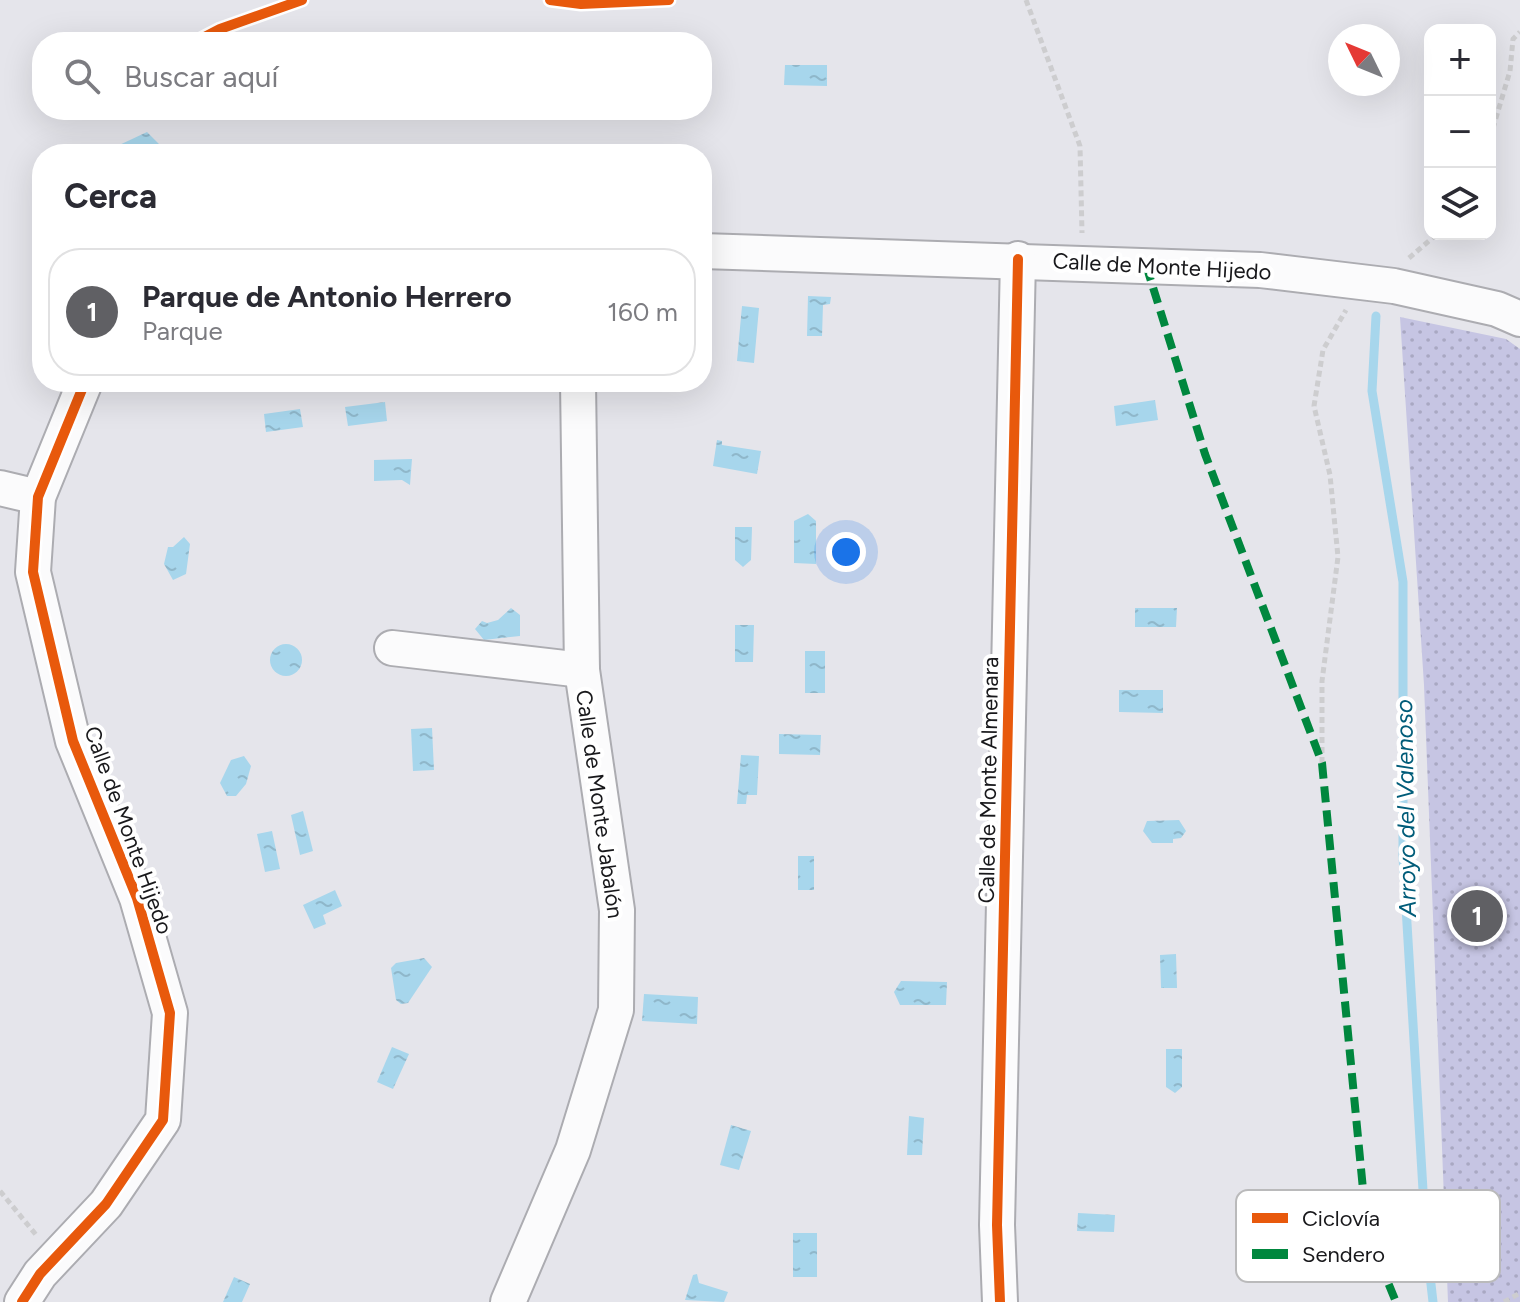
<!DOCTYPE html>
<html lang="es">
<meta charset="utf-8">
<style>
body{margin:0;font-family:Figtree,sans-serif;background:#f2f2f3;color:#2b2b33}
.controls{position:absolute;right:24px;top:24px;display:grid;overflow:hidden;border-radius:16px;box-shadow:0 8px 32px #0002}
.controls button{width:72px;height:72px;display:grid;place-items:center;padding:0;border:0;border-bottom:2px solid #e1e1e2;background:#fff;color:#2b2b33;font:40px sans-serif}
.compass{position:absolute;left:1328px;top:24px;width:72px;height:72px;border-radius:50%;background:#fff;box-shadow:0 8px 32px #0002;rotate:313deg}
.you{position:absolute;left:846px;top:552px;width:28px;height:28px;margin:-20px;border:6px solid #fff;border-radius:50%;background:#1a73e8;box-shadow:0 0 0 12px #1a73e833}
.badge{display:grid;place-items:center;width:52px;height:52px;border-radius:50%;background:#606064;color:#fff;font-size:26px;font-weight:700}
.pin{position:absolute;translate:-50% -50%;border:4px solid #fff;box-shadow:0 2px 8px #0006}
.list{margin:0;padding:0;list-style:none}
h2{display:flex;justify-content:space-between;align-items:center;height:104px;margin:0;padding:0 32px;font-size:34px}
h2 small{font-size:26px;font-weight:400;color:#7c7c81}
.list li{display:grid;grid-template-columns:52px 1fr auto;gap:24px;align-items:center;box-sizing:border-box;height:128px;margin:0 16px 16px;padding:0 16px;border:2px solid #e1e1e2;border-radius:32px}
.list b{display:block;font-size:30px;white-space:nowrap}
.list p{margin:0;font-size:26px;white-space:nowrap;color:#7c7c81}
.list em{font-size:26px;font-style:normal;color:#7c7c81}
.icon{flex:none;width:44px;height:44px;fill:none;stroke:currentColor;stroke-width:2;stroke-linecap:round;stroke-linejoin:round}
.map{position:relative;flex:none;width:1520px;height:1302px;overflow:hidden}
.search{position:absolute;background:#fff;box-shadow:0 8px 32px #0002;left:32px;top:32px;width:680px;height:88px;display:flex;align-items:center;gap:20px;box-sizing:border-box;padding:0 28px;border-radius:32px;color:#7c7c81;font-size:30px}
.panel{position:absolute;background:#fff;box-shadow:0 8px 32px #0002;left:32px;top:144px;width:680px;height:248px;border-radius:32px}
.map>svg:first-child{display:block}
.park{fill:url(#park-dots)}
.water{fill:url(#water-ripples)}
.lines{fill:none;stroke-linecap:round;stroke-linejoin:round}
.stream{stroke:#a7d6ec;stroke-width:9}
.minor-casing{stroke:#acacb1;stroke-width:38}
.path{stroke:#cdcdcf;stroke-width:5;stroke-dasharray:6 4;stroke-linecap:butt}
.minor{stroke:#fbfbfc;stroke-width:34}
.quiet{stroke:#00873e;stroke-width:8;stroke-dasharray:16 8;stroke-linecap:butt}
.cycleway-casing{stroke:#fff;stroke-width:15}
.cycleway{stroke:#e8590c;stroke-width:10}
.labels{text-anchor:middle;stroke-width:8;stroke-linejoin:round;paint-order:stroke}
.street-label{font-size:22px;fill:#18181b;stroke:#fff}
.water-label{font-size:24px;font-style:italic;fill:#005c79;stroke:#fff}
.key{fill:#fff;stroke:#bababb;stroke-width:2}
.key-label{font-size:22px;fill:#18181b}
</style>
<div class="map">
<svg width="1520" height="1302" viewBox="0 0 1520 1302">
<defs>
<pattern id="park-dots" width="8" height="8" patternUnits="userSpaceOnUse" patternTransform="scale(2)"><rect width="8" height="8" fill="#c6c5e3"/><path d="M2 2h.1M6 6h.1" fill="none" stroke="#a9a8c2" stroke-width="1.8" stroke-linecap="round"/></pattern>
<pattern id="water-ripples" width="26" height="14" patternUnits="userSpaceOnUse" patternTransform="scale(2)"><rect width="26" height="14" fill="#a7d6ec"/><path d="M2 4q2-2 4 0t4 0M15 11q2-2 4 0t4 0" fill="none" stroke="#8fb7ca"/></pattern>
</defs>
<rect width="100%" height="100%" fill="#e5e5eb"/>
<!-- park -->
<path class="park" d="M1400,317L1506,339L1520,349V1302H1448L1424,685Z"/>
<!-- water -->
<g class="water">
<path d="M785,65H827V86L784,85Z"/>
<path d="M147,132L162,147L152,153L148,148L137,154H119L115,147Z"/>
<path d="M808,296L831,297L830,304L823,305L822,336H807Z"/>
<path d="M742,306L759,308L754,363L737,361Z"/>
<path d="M1155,400L1158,420L1116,426L1114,406Z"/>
<path d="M385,402L387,421L348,426L345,407Z"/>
<path d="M300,409L303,427L266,432L264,414Z"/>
<path d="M717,440L722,441V445L761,451L757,474L713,466Z"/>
<path d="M412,459L410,485L402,480L374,481V460Z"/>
<path d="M808,514L816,521V564L794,563V521Z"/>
<path d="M735,527H752L751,560L743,567L735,560Z"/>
<path d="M184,537L190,544L186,574L173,580L164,564L168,547H173Z"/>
<path d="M511,608L520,615V636L484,640L475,629L482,621L487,623L498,620Z"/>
<path d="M1135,608H1177L1176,627H1135Z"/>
<path d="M735,625H754L753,662H735Z"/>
<circle cx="286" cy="660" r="16"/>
<rect x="805" y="651" width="20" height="42"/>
<path d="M1119,690H1163V713L1119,712Z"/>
<path d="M432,728L434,770L413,771L411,729Z"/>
<path d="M779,734L821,735L820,755L779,754Z"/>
<path d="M741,755L759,756L757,795H747L746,804H737Z"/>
<path d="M244,756L251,766L246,784L236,796H227L220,783L231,760Z"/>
<path d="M303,811L313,851L300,855L291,815Z"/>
<path d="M1179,820L1186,831L1181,838L1173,839V843H1152L1143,831L1147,821Z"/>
<path d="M272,831L280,869L265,872L257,834Z"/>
<rect x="798" y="856" width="16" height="34"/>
<path d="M335,890L342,906L323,915L326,924L314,929L303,905Z"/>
<path d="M1176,954L1177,988H1161L1160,955Z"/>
<path d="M424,958L432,967L408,1003L401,1004L396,1000L391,968L396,963Z"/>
<path d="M901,981L947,982L946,1005H900L894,992Z"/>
<path d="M644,994L698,997L697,1024L642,1021Z"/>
<path d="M392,1047L409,1054L393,1089L377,1082Z"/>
<path d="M1166,1049H1182V1087L1175,1093L1166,1087Z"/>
<path d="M909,1116L924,1118L922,1155H907Z"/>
<path d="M731,1125L751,1131L739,1170L720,1165Z"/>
<path d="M1078,1213L1115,1215L1114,1232L1077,1231Z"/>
<rect x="793" y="1233" width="24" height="44"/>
<path d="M697,1274L699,1283L728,1292L724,1302L685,1300L693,1275Z"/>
<path d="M234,1277L250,1284L242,1302H223Z"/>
</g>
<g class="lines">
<!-- stream -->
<path class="stream" d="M1376,316L1372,391L1403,582V857L1426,1240L1433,1302"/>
<defs>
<g id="minor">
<path d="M702,251L1260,270L1394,286L1497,309L1520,319"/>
<path d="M0,488L38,497"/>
<path d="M392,648L582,670"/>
<path d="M22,1302L40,1274L106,1204L163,1120L170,1013L137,898L73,741L33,572L38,497L85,382"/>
<path d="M508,1302L573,1150L616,1010L617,910L582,670L578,382"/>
<path d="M1000,1302L997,1225L1018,259"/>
</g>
</defs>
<!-- minor casing -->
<use href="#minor" class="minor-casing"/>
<!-- path -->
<g class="path">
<path d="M1026,0L1080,146L1082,233"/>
<path d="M1490,138L1510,71L1513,39L1520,32"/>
<path d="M1409,258L1437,234"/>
<path d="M1322,763V681L1338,557L1330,475L1314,406L1323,350L1346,310"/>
<path d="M0,1191L37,1236"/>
<path d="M1504,1302L1520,1293"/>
</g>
<!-- minor -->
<use href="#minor" class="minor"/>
<!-- quiet -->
<path class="quiet" d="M1146,265L1205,454L1322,763L1367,1231L1396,1302"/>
<defs>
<g id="cycleway">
<path d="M550,0L581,4L669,0"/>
<path d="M195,42L220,29L302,0"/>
<path d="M22,1302L40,1274L106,1204L163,1120L170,1013L137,898L73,741L33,572L38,497L85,382"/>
<path d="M1000,1302L997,1225L1018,259"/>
</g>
</defs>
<!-- cycleway casing -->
<use href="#cycleway" class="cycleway-casing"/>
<!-- cycleway -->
<use href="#cycleway" class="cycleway"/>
</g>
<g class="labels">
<!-- street labels -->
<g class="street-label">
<text transform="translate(1162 266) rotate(3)" y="8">Calle de Monte Hijedo</text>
<text transform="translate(988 780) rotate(-89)" y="8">Calle de Monte Almenara</text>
<text transform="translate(600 804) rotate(82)" y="8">Calle de Monte Jabalón</text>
<text transform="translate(129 830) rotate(70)" y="8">Calle de Monte Hijedo</text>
</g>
<!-- water labels -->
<g class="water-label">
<text transform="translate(1406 808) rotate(-91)" y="8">Arroyo del Valenoso</text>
</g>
</g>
<!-- legend -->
<rect x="1236" y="1190" width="264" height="92" rx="12" class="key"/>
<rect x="1252" y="1213" width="36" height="10" fill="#e8590c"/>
<rect x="1252" y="1249" width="36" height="10" fill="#00873e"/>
<g class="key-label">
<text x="1302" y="1226">Ciclovía</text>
<text x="1302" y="1262">Sendero</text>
</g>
</svg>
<div class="controls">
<button>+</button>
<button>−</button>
<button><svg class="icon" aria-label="layers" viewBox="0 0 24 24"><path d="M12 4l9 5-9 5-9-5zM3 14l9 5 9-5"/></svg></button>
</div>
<svg class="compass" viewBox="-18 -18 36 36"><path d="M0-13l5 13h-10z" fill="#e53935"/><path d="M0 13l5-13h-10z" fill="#7c7c81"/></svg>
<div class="you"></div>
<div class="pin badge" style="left:1477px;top:916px">1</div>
<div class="search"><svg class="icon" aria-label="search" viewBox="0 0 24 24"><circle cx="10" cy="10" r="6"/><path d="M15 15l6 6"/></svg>Buscar aquí</div>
<section class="panel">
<h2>Cerca<small></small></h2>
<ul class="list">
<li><span class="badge">1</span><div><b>Parque de Antonio Herrero</b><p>Parque</p></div><em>160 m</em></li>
</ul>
</section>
</div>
